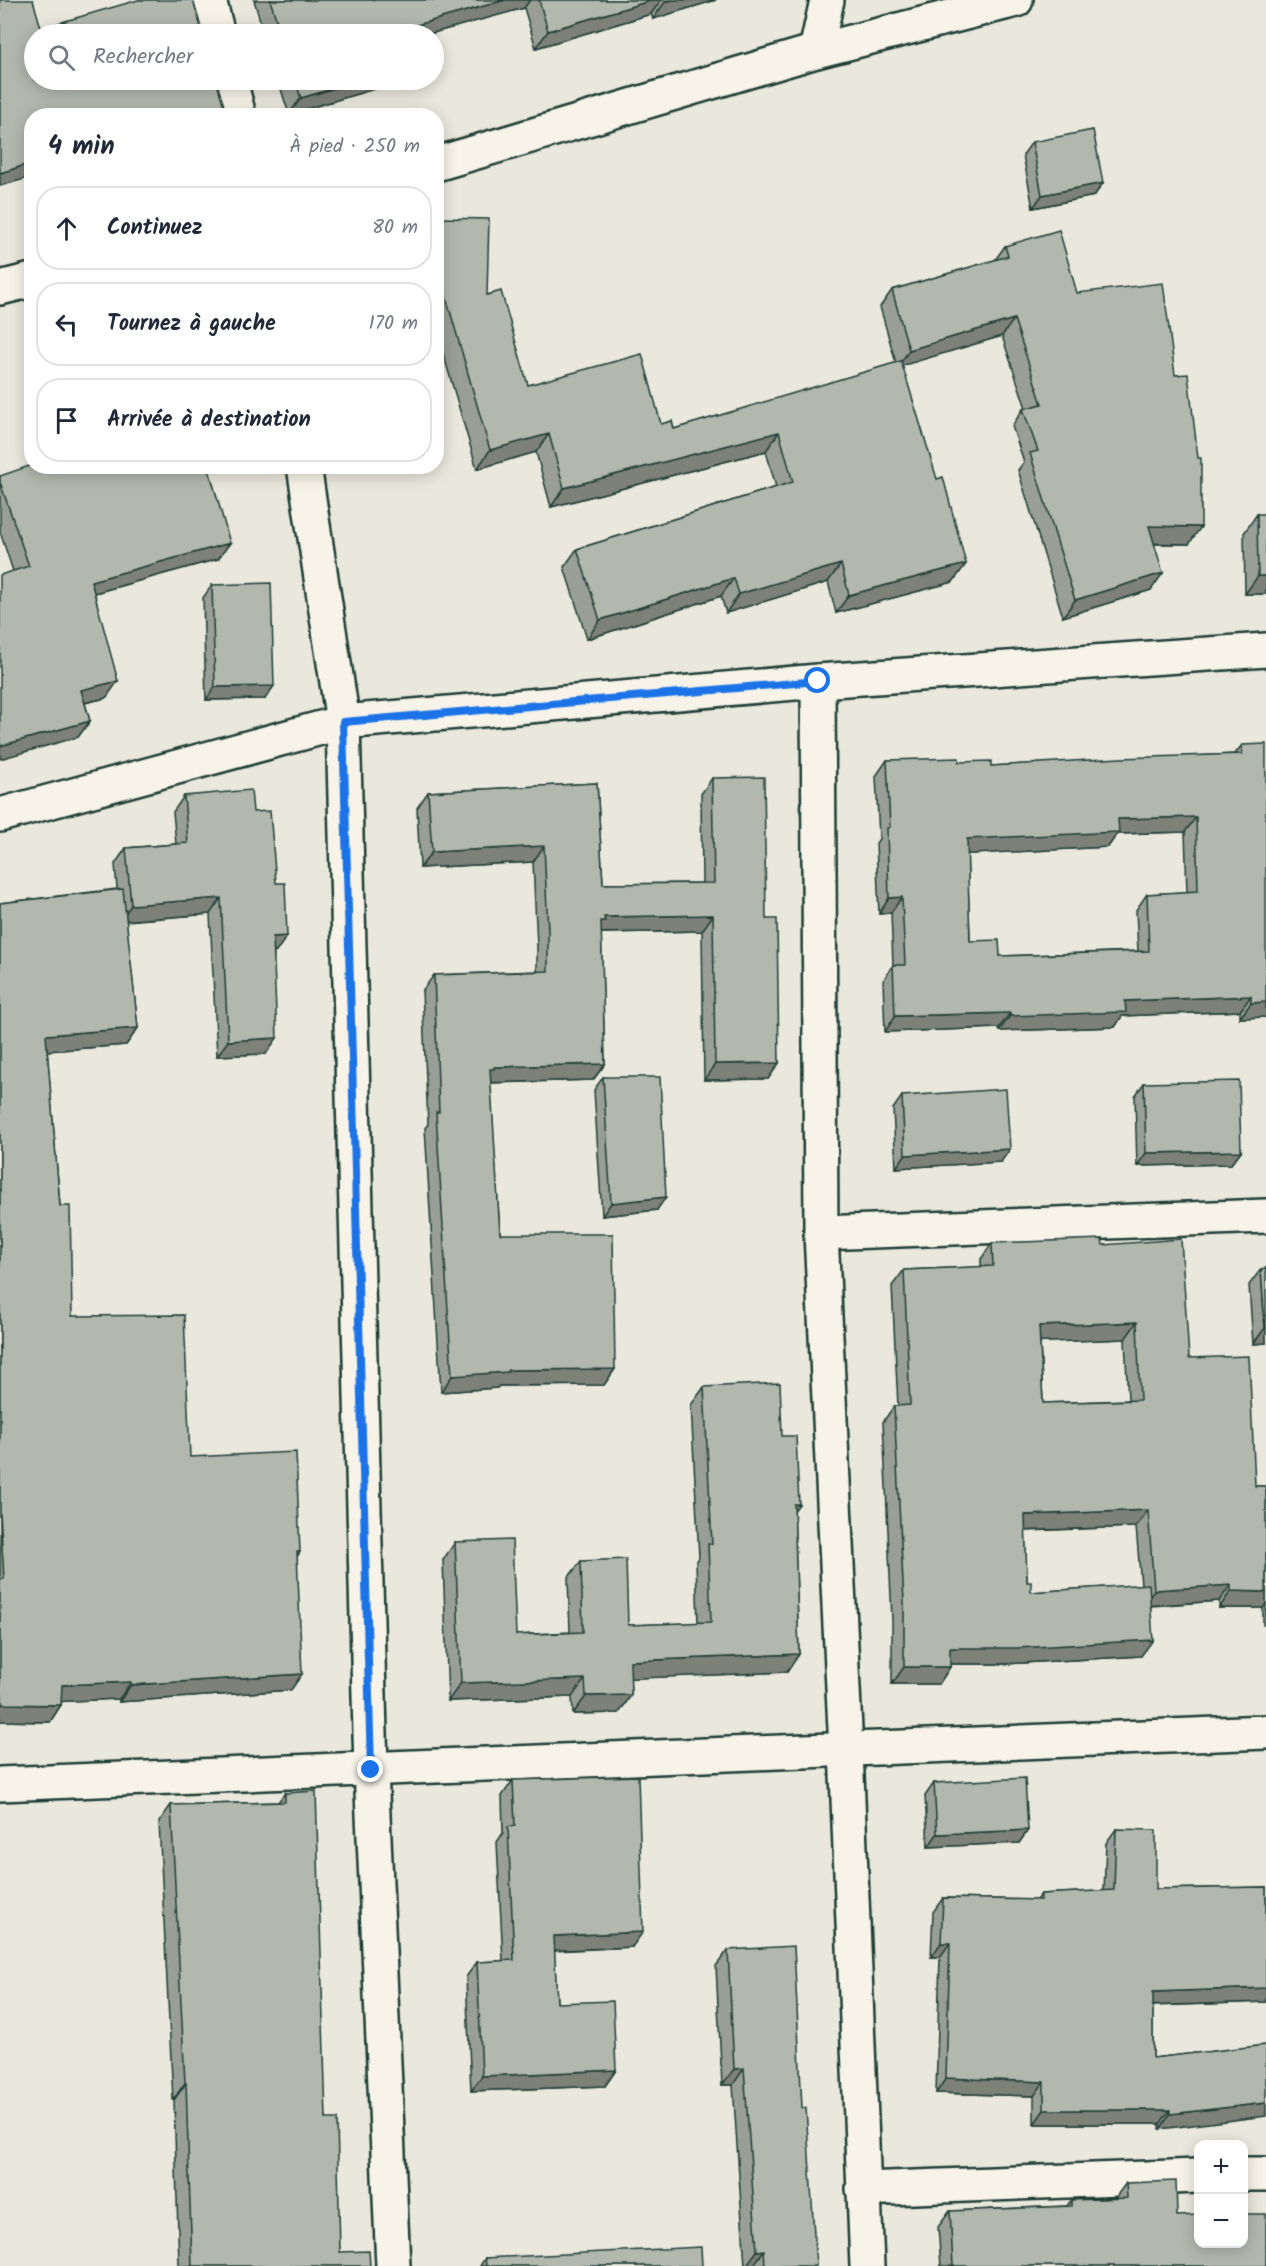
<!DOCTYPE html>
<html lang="fr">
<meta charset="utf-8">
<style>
body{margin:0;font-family:Kalam,sans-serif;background:#f2f2f3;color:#1f2937}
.controls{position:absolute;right:18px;bottom:18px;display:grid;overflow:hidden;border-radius:12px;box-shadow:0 3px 15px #0003}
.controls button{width:54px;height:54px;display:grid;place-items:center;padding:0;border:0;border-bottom:2px solid #e0e1e3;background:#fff;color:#1f2937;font:30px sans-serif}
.stop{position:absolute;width:18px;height:18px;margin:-14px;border:4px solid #1a73e8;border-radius:50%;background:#fff}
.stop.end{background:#1a73e8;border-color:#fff;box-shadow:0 2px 6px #0008}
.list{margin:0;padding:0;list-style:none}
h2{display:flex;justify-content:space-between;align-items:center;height:78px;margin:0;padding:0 24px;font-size:26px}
h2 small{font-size:20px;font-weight:400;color:#747a83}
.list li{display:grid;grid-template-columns:39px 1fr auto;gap:18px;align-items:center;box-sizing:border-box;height:84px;margin:0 12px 12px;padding:0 12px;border:2px solid #e0e1e3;border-radius:24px}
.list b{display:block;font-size:22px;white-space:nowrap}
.list em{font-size:20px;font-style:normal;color:#747a83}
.icon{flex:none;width:33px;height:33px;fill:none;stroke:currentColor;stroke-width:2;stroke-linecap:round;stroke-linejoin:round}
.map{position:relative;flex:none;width:1266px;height:2266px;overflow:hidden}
.search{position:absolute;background:#fff;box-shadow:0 3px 15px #0003;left:24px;top:24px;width:420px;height:66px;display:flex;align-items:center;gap:15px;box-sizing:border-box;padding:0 21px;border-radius:33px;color:#747a83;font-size:22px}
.panel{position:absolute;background:#fff;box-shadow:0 3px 15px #0003;left:24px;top:108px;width:420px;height:366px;border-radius:24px}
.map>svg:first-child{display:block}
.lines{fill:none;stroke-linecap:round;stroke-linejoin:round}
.minor-casing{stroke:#1f3d34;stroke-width:38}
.minor{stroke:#f7f3e8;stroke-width:33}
.wall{fill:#999e96;stroke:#1f3d34;stroke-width:1.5;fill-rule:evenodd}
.shaded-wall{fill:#7d817a;stroke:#1f3d34;stroke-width:1.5}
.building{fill:#b2b8ae;stroke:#1f3d34;stroke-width:1.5;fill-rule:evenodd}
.route{stroke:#1a73e8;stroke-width:8}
</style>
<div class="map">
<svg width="1266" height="2266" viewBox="0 0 1266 2266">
<rect width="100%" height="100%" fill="#eae8dd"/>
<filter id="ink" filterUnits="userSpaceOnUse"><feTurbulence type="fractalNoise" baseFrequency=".0167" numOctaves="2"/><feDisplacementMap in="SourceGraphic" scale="12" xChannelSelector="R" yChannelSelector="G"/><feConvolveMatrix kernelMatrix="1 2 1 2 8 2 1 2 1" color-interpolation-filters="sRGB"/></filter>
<g filter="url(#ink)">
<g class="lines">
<defs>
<g id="minor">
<path d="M209,0L218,34"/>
<path d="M816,51L827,0"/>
<path d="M230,80L239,116"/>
<path d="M436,164L816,51L1016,0"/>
<path d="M0,288L32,280"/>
<path d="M304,466L343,722L371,1770L393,2266"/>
<path d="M818,681L821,1233L846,1750L867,2266"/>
<path d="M0,815L343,722L818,681L1266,650"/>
<path d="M821,1233L1266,1216"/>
<path d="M0,1784L1266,1732"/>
<path d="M1244,2174H1266"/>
<path d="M863,2189L1198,2176"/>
</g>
</defs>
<!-- minor casing -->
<use href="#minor" class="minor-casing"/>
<!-- minor -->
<use href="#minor" class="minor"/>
</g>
<!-- wall -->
<g class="wall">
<path d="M254,0H716L653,19L651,14L536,48L524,8L429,34H264Z"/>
<path d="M278,80H400L398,82L289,114Z"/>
<path d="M1032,142L1103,183L1094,196L1033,208L1023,155Z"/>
<path d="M437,218L487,295L528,385L661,424L674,429L896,363L880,307L892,290L995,260L1005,246L1077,293L1189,544H1154L1151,590L1063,617L1018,470L1024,462L1012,426L1023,409L1026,408L1002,336L902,365L953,582L836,613L828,582L726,613L721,596L587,639L564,567L577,549L776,487L766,451L551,507L536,452L477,469L436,329Z"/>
<path d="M0,476L218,559L95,593L106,698L85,703L90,721L78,737L13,571L0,532Z"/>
<path d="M1257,514L1266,594H1245L1244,533Z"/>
<path d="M212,585L265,699L206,700L203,598Z"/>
<path d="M1242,745L1266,1017L1240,1018V1011L1122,1016L1115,1027L999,1031V1028L885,1032L883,981L893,965L891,913L879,914L876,843L879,839L876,776L887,760L959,762L991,766L1235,754ZM1185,832L1187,892L1147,894L1136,910L1138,951L1000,956L970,941L967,854L1108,847L1117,834Z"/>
<path d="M712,778L766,919L779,1063L768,1079L704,1080L702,931L601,933L605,1064L593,1080L490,1083L500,1234L615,1369L604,1385L499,1386L497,1388L441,1392L425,1128L428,1124L422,991L434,975L537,971V946L533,862L420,868L417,808L428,792L597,783L603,884L702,883L701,794Z"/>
<path d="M184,796L253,812L276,952H274L266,1054L217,1056L210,914L126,921L138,1028L126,1045L47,1051L60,1206L72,1316L190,1457L300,1552L297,1557L291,1690L119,1702V1699L62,1701L61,1705L50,1722L0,1721V903L117,889L115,864L126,848L176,844L173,812Z"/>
<path d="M603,1077L657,1210L602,1216L594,1090Z"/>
<path d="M1144,1083L1241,1151L1231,1164L1137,1166L1135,1096Z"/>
<path d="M902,1096L1001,1162L896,1168L893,1109Z"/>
<path d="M992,1243L1103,1245L1189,1358L1255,1486H1266V1625H1263V1608H1219V1601L1151,1606L1141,1656L1005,1664H950V1667L939,1684H892V1619L883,1422L894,1406H898L892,1286L904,1270L981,1267V1259ZM1125,1339L1128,1400L1043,1403L1040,1342ZM1136,1527L1141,1585L1031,1592L1027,1582L1025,1531Z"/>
<path d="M1261,1269L1266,1343L1253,1344L1249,1285Z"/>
<path d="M704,1387L782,1436L794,1511L799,1654L787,1672L630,1678L631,1695L619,1713L573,1714L572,1697L448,1701L443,1560L455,1542L516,1635L570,1632L568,1578L581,1561L628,1625L698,1623L696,1562L699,1558L691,1405Z"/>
<path d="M513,1780L632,1947L554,1951L557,2003L616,2070L605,2086L471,2091L466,1977L477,1962L503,1961L497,1842L503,1833L502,1796Z"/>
<path d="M934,1783L1028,1830L1019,1843L928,1847L925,1796Z"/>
<path d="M285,1793L326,2119L340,2252L370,2266H179L174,2100H173L159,1822L171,1805L278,1802Z"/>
<path d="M1116,1829L1156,1889L1266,1887V2002L1153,2006V2058L1266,2045L1160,2129V2124H1034V2096L936,2093L940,1957H931L933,1912L943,1898L1036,1900L1041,1894L1104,1891L1106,1843Z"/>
<path d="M728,1950L802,2108L816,2266H745L733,2085H722L716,1966Z"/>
<path d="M1126,2183L1177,2216L1266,2266H941L938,2227L950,2211L1067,2206L1071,2200L1115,2198Z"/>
<path d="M485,2258L702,2266H480Z"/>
</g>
<!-- shaded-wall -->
<g class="shaded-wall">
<path d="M505,0H530L524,8L429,34H395L399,30Z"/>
<path d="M653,0H661L651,14L536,48L548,31Z"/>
<path d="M673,0H716L653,19L665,2Z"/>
<path d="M362,80H400L398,82L289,114L301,98Z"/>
<path d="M32,163V177L0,186V173Z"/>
<path d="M1103,183L1094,196L1033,208L1042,195Z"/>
<path d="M1014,319L1002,336L898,367L909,350Z"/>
<path d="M779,432L766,451L551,507L564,488Z"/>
<path d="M549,434L536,452L477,469L490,450Z"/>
<path d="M1149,526L1201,527L1189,544L1137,543Z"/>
<path d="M230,543L218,559L80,597L91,581Z"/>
<path d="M841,564L828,582L726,613L739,594Z"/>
<path d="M966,564L953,582L836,613L849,595Z"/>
<path d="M1163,573L1151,590L1063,617L1075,600Z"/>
<path d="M1258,576H1266V594H1245Z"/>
<path d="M734,578L721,596L587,639L600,620Z"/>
<path d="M118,681L106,698L69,706L81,690Z"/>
<path d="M274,686L265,699L206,700L215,687Z"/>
<path d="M90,721L78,737L0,759V746Z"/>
<path d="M1196,817L1185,832L1117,834L1108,847L956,855L967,839L1118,819Z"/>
<path d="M544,846L533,862L420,868L432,852Z"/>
<path d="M902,897L891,913L879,914L889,898Z"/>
<path d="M221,898L210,914L120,921L131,905Z"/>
<path d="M713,915L702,931L596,933L590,938L604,917Z"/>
<path d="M287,936L276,952H262L273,937Z"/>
<path d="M1251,996L1240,1011L1122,1016L1115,1027L999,1031L1010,1016L1125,1001Z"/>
<path d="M1266,1002V1017L1240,1018L1251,1003Z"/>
<path d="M1010,1013L999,1028L885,1032L895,1016Z"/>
<path d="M138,1028L126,1045L34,1052L46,1035Z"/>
<path d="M277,1038L266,1054L217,1056L228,1041Z"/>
<path d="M779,1063L768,1079L704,1080L715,1064Z"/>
<path d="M605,1064L593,1080L484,1083L490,1069L494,1067Z"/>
<path d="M1010,1149L1001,1162L896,1168L905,1155Z"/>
<path d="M1241,1151L1231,1164L1137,1166L1146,1153Z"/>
<path d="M666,1197L657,1210L602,1216L611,1203Z"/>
<path d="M1137,1322L1125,1339L1028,1343L1039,1326Z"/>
<path d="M1265,1328H1266V1343L1253,1344Z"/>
<path d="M615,1369L604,1385L499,1386L497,1388L441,1392L452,1376L508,1370Z"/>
<path d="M794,1504H799L787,1521Z"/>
<path d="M1148,1510L1136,1527L1013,1531L1025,1515Z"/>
<path d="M1231,1585L1219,1601L1143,1606L1154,1590Z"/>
<path d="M1231,1591L1266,1592V1604L1263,1608H1219Z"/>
<path d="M1153,1640L1141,1656L1005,1664H939L950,1648Z"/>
<path d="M799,1654L787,1672L617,1679L630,1661Z"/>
<path d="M904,1667H950L939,1684H892Z"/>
<path d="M302,1674L291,1690L119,1702L131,1685Z"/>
<path d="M585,1679L572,1697L448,1701L461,1683Z"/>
<path d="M131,1682L119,1699L50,1702L62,1685Z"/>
<path d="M631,1695L619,1713L573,1714L586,1696Z"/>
<path d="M2,1704L61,1705L50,1722L0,1721V1707Z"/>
<path d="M1028,1830L1019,1843L928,1847L937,1834Z"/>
<path d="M643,1932L632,1947L543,1951L554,1936Z"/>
<path d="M941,1943H950L940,1957H931Z"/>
<path d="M1266,1988V2002L1143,2006L1153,1992Z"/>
<path d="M744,2068L733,2085H722L734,2069Z"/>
<path d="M616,2070L605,2086L471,2091L482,2076Z"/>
<path d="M946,2078L1044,2082L1034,2096L936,2093Z"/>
<path d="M185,2083H186L174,2100H173Z"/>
<path d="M1266,2103V2116L1160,2129L1170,2114Z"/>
<path d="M1044,2110H1170L1160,2124H1034Z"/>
<path d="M764,2250L753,2266H746L757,2251Z"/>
</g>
<!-- building -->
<g class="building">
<path d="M0,0H33L41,28L138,0H193L203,34H34V80H216L227,116H32V163L0,173Z"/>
<path d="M270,0H505L399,30L400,34H281Z"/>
<path d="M539,0H653L548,31Z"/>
<path d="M295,80H362L301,98Z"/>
<path d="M1093,130L1103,183L1042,195L1032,142Z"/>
<path d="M437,218L489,219L487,295L501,291L528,385L642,354L661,424L672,421L674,429L901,361L937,479L943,477L966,564L849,595L841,564L739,594L734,578L600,620L577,549L793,482L779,432L564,488L549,434L490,450L440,276H436Z"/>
<path d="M1059,230L1077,293L1163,283L1175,375L1188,374L1198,458H1201V527L1149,526L1163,573L1075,600L1030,453L1038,451L1023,409L1042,404L1014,319L909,350L892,290L1008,256L1005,246Z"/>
<path d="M32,465V466H208L230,543L91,581L118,681L81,690L90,721L0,746V575L29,566L0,482V476Z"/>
<path d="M1257,514H1266V576H1258Z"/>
<path d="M271,583L274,686L215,687L212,585Z"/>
<path d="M1266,744V1002L1251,1003V996L1125,1001L1126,1012L1010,1016V1013L895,1016L893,965H905L902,897L889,898L887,828L890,827L887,760L959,758V762L991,761V766L1120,758L1242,754V745ZM1196,817L1198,891L1147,894L1149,951L1000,956L999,940L970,941L967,839L1119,832L1118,819Z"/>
<path d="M764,777L766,919H777L779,1063L715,1064L713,915L604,917L605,921H601L605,1064L494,1067V1069H490L500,1234H613L615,1369L508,1370V1372L452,1376L436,1112H439L434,975L548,971V930L544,846L432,852L428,792L597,783L603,884L714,883L712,778Z"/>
<path d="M251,790L253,812L270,811L276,883H285L287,936L273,937L277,1038L228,1041L221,898L131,905L126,848L188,843L184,796Z"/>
<path d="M123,889L138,1028L46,1035L60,1206H70L72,1316L184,1315L190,1457L296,1452L300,1552H297L302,1674L131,1685V1682L62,1685L61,1705L2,1704V1695H0V1579H4L0,1513V903Z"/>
<path d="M603,1077H660L666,1197L611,1203Z"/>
<path d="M1239,1081L1241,1151L1146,1153L1144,1083Z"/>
<path d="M1006,1089L1010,1149L905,1155L902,1096Z"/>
<path d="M1102,1239L1103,1245L1181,1239L1189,1358L1249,1356L1255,1486H1266V1592L1231,1591V1585L1154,1590L1148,1510L1025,1515L1027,1582H1031V1592L1149,1584L1153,1640L1017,1648H950V1667H904V1602L894,1406L910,1405L904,1270L993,1266L992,1243ZM1137,1322L1140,1400L1043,1403L1039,1326Z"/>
<path d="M1266,1268V1328H1265L1261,1269Z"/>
<path d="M780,1383L782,1436H796L799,1504H794L799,1654L630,1661L631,1695L586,1696L585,1679L461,1683L455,1542L512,1540L516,1635L583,1632L581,1561L626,1559L628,1625L711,1622L708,1544H712L704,1387Z"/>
<path d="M638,1776L643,1932L554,1936L557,2003L613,2001L616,2070L482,2076L477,1962L514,1960L508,1827L515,1826L513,1780Z"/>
<path d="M1025,1778L1028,1830L937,1834L934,1783Z"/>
<path d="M316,1791L326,2119H337L340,2252L369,2251L370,2266H192L186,2083H185L171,1805L285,1802V1793Z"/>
<path d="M1116,1829L1156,1830V1889L1266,1887V1988L1153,1992V2058L1266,2045V2103L1170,2114V2110H1044V2082L946,2078L950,1943H941L943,1898L1041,1900V1894L1114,1890Z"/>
<path d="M794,1946L802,2108H806L816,2266H765L764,2250L757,2251L744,2068L734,2069L728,1950Z"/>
<path d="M1176,2181L1177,2216L1198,2215V2244H1244V2214H1266V2266H953L950,2211L1071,2206V2200L1127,2198L1126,2183Z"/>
<path d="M701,2247L702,2266H486L485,2258Z"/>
</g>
</g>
<g class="lines" filter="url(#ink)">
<!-- route -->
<path class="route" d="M371,1770L343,722L818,681"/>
</g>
</svg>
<div class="controls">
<button>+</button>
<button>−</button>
</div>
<div class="stop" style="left:818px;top:681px"></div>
<div class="stop end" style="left:371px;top:1770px"></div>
<div class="search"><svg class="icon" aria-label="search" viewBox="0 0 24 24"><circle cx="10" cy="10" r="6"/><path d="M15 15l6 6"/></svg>Rechercher</div>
<section class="panel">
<h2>4 min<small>À pied · 250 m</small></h2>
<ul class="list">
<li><svg class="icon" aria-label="ahead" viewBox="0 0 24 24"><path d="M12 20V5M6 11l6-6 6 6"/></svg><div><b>Continuez</b></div><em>80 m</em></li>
<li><svg class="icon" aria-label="left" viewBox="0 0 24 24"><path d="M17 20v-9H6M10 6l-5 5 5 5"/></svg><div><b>Tournez à gauche</b></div><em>170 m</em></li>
<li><svg class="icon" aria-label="arrive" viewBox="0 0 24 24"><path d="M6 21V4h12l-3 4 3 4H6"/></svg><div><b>Arrivée à destination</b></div></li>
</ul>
</section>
</div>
